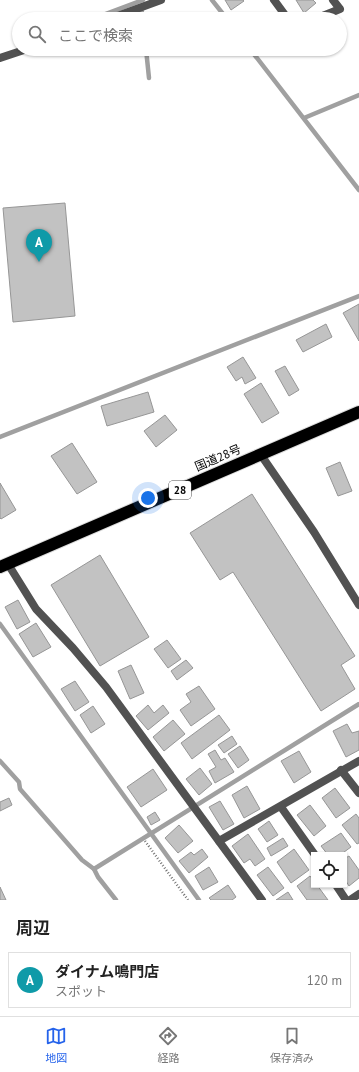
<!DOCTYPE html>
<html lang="ja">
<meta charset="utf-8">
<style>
body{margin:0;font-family:"PT Sans","Noto Sans JP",sans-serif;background:#f2f2f2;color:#222}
.controls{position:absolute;right:12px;bottom:12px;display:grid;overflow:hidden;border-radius:0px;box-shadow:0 1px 3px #0004}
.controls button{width:36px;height:36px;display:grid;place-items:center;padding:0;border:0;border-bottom:1px solid #e0e0e0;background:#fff;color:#222;font:20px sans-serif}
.you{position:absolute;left:148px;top:498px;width:14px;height:14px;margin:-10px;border:3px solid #fff;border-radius:50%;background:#1a73e8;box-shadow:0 0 0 6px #1a73e833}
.badge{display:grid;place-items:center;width:26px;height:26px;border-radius:50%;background:#2563eb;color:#fff;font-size:13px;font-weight:700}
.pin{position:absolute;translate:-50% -33px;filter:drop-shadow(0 1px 2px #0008)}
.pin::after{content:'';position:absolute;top:21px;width:14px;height:12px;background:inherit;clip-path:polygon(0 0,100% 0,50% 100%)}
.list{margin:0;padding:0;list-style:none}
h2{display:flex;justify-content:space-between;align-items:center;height:52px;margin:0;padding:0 16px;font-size:17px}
h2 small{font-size:13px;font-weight:400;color:#767676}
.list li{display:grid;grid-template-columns:26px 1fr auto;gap:12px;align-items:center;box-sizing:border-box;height:56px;margin:0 8px 8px;padding:0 8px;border:1px solid #e0e0e0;border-radius:0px}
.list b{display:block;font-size:15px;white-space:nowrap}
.list p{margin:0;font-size:13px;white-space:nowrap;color:#767676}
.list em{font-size:13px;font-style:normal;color:#767676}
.icon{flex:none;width:22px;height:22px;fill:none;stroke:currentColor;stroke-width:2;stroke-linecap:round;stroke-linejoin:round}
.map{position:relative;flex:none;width:359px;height:900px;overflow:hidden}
.search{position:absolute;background:#fff;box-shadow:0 1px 3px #0004;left:12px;right:12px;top:12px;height:44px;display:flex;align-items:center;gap:10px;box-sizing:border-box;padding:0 14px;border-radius:22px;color:#767676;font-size:15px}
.sheet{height:116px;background:#fff}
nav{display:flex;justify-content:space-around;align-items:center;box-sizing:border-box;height:56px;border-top:1px solid #e0e0e0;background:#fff;font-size:11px;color:#767676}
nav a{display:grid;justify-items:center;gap:2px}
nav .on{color:#2563eb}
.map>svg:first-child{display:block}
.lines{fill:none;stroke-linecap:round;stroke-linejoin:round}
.stream{stroke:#a0a0a0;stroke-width:4.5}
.building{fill:#c2c2c2;stroke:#969696}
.highway-casing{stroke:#dbdbdb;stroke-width:14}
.path{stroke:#747474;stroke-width:2.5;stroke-dasharray:1 2;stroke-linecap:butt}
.street{stroke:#525252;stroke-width:8}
.highway{stroke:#000;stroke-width:12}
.labels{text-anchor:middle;stroke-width:3;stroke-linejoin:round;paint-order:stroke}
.shield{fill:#fff;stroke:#4c4c4c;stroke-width:1}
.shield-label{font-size:11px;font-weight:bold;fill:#000}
.street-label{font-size:12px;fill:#000;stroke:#fff}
</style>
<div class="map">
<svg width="359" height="900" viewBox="0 0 359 900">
<rect width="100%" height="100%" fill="#fff"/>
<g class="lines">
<!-- stream -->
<g class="stream">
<path d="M212,0L227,19"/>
<path d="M141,7L143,19"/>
<path d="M92,19L143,0"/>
<path d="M146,49L149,78"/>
<path d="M250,49L359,190"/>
<path d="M304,118L359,95"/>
<path d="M0,437L359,296"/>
<path d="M0,624L199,900"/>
<path d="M0,761L19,782L20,789L82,860L94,869L359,704"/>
<path d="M94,869L98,877L116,900"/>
</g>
</g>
<!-- building -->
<g class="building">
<path d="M225,0H243L244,1L231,10Z"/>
<path d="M296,0H313L316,3L304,13Z"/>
<path d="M265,49H276L268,54Z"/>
<path d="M309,49H322L311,54Z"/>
<path d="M65,203L75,316L13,322L3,208Z"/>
<path d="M359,304V341L343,313Z"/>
<path d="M326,324L332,337L303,352L296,340Z"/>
<path d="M243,357L256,378L245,384L242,377L236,381L227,367Z"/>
<path d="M285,366L299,390L289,396L275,371Z"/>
<path d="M261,383L279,413L262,423L244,394Z"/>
<path d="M148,392L154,412L107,426L101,406Z"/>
<path d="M165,415L177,430L156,447L144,431Z"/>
<path d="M72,443L97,482L77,494L51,456Z"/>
<path d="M340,462L352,491L338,496L326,468Z"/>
<path d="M0,483L16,510L1,519L0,518Z"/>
<path d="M252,494L355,656L341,665L355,689L321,711L233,572L220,580L190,533Z"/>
<path d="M100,555L149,637L100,666L51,585Z"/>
<path d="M18,600L30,622L17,629L5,607Z"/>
<path d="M36,623L51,647L33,657L19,634Z"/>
<path d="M167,640L181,659L168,668L154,649Z"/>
<path d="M186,660L193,668L177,680L171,671Z"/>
<path d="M131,665L144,693L130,699L118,671Z"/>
<path d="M75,681L89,702L75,711L61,689Z"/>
<path d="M199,686L215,709L191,726L180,710L191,702L186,694Z"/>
<path d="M148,705L154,713L163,705L169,713L148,730L136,716Z"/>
<path d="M93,706L105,724L91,733L80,715Z"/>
<path d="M219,715L230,730L192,759L181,743Z"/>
<path d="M173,720L185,734L164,751L153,737Z"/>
<path d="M347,724L352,733L359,731V750L346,757L333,731Z"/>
<path d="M232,736L237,744L224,753L218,745Z"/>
<path d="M240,746L249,760L238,768L228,754Z"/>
<path d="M215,750L221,760L225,758L234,772L215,783L209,771L216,767L208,754Z"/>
<path d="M299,751L311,772L294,783L281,761Z"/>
<path d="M200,768L212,784L199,795L186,779Z"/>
<path d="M153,769L167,790L141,807L127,787Z"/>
<path d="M247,786L260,809L244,818L232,795Z"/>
<path d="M335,788L350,808L336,818L322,798Z"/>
<path d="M9,798L12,805L0,811V802Z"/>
<path d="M220,801L234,824L223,830L209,807Z"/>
<path d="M310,805L326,826L314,836L297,815Z"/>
<path d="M155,812L160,820L151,825L147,817Z"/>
<path d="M356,814L359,818V843L357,844L342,825Z"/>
<path d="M269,821L278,835L267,842L258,829Z"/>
<path d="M179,825L193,841L178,853L165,838Z"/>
<path d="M341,833L351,847L340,855H328L321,846Z"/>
<path d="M248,834L265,859L255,866L250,859L244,863L232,846Z"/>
<path d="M283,838L288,846L271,856L267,848Z"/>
<path d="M202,849L208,857L189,873L179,861L191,852L194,855Z"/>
<path d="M294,849L309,870L291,883L277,862Z"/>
<path d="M349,856L359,870V878L349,886L344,878V859Z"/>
<path d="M209,867L218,882L203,890L195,876Z"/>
<path d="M268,867L284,888L273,896L257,875Z"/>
<path d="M310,876L314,881V885H317L328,900H307L297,886Z"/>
<path d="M228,885L236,897L232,900H211L209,898Z"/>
<path d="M0,887L6,900H0Z"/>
<path d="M288,892L293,900H276Z"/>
</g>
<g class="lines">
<defs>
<path id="highway" d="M0,567L359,412"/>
</defs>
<!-- highway casing -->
<use href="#highway" class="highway-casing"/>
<!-- path -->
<path class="path" d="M145,841L188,900"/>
<!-- street -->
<g class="street">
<path d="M274,0L288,19"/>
<path d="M109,19L161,0"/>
<path d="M315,19L340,9L333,0"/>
<path d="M0,58L27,49"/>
<path d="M261,455L314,532L359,605"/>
<path d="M8,564L36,609L73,648L106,687L262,900"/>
<path d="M341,770L359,793"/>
<path d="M281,807L315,855"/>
<path d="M219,841L359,761"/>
<path d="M336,885L346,900"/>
<path d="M350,900L359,894"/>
</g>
<!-- highway -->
<use href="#highway" class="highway"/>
</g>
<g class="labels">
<!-- shield labels -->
<rect class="shield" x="169" y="481" width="22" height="18" rx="3"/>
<g class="shield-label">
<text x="180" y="494">28</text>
</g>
<!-- street labels -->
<g class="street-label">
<text transform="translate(218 458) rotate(-23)" y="4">国道28号</text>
</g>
</g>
</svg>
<div class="controls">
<button><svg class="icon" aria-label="locate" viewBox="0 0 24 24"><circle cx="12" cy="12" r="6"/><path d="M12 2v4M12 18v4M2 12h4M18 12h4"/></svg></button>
</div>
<div class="you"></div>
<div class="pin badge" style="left:39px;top:262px;background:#0f9aa8">A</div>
<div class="search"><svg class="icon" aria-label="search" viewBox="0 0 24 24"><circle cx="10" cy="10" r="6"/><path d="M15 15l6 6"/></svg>ここで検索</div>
</div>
<section class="sheet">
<h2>周辺<small></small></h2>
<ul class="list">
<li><span class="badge" style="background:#0f9aa8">A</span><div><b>ダイナム鳴門店</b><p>スポット</p></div><em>120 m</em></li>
</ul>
</section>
<nav>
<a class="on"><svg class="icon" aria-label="map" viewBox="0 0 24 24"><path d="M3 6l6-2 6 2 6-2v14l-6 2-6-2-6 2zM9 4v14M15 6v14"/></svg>地図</a>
<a><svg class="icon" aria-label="directions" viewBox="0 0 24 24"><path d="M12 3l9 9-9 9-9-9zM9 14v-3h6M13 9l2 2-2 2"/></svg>経路</a>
<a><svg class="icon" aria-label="saved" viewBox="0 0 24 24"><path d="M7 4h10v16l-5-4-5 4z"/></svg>保存済み</a>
</nav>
